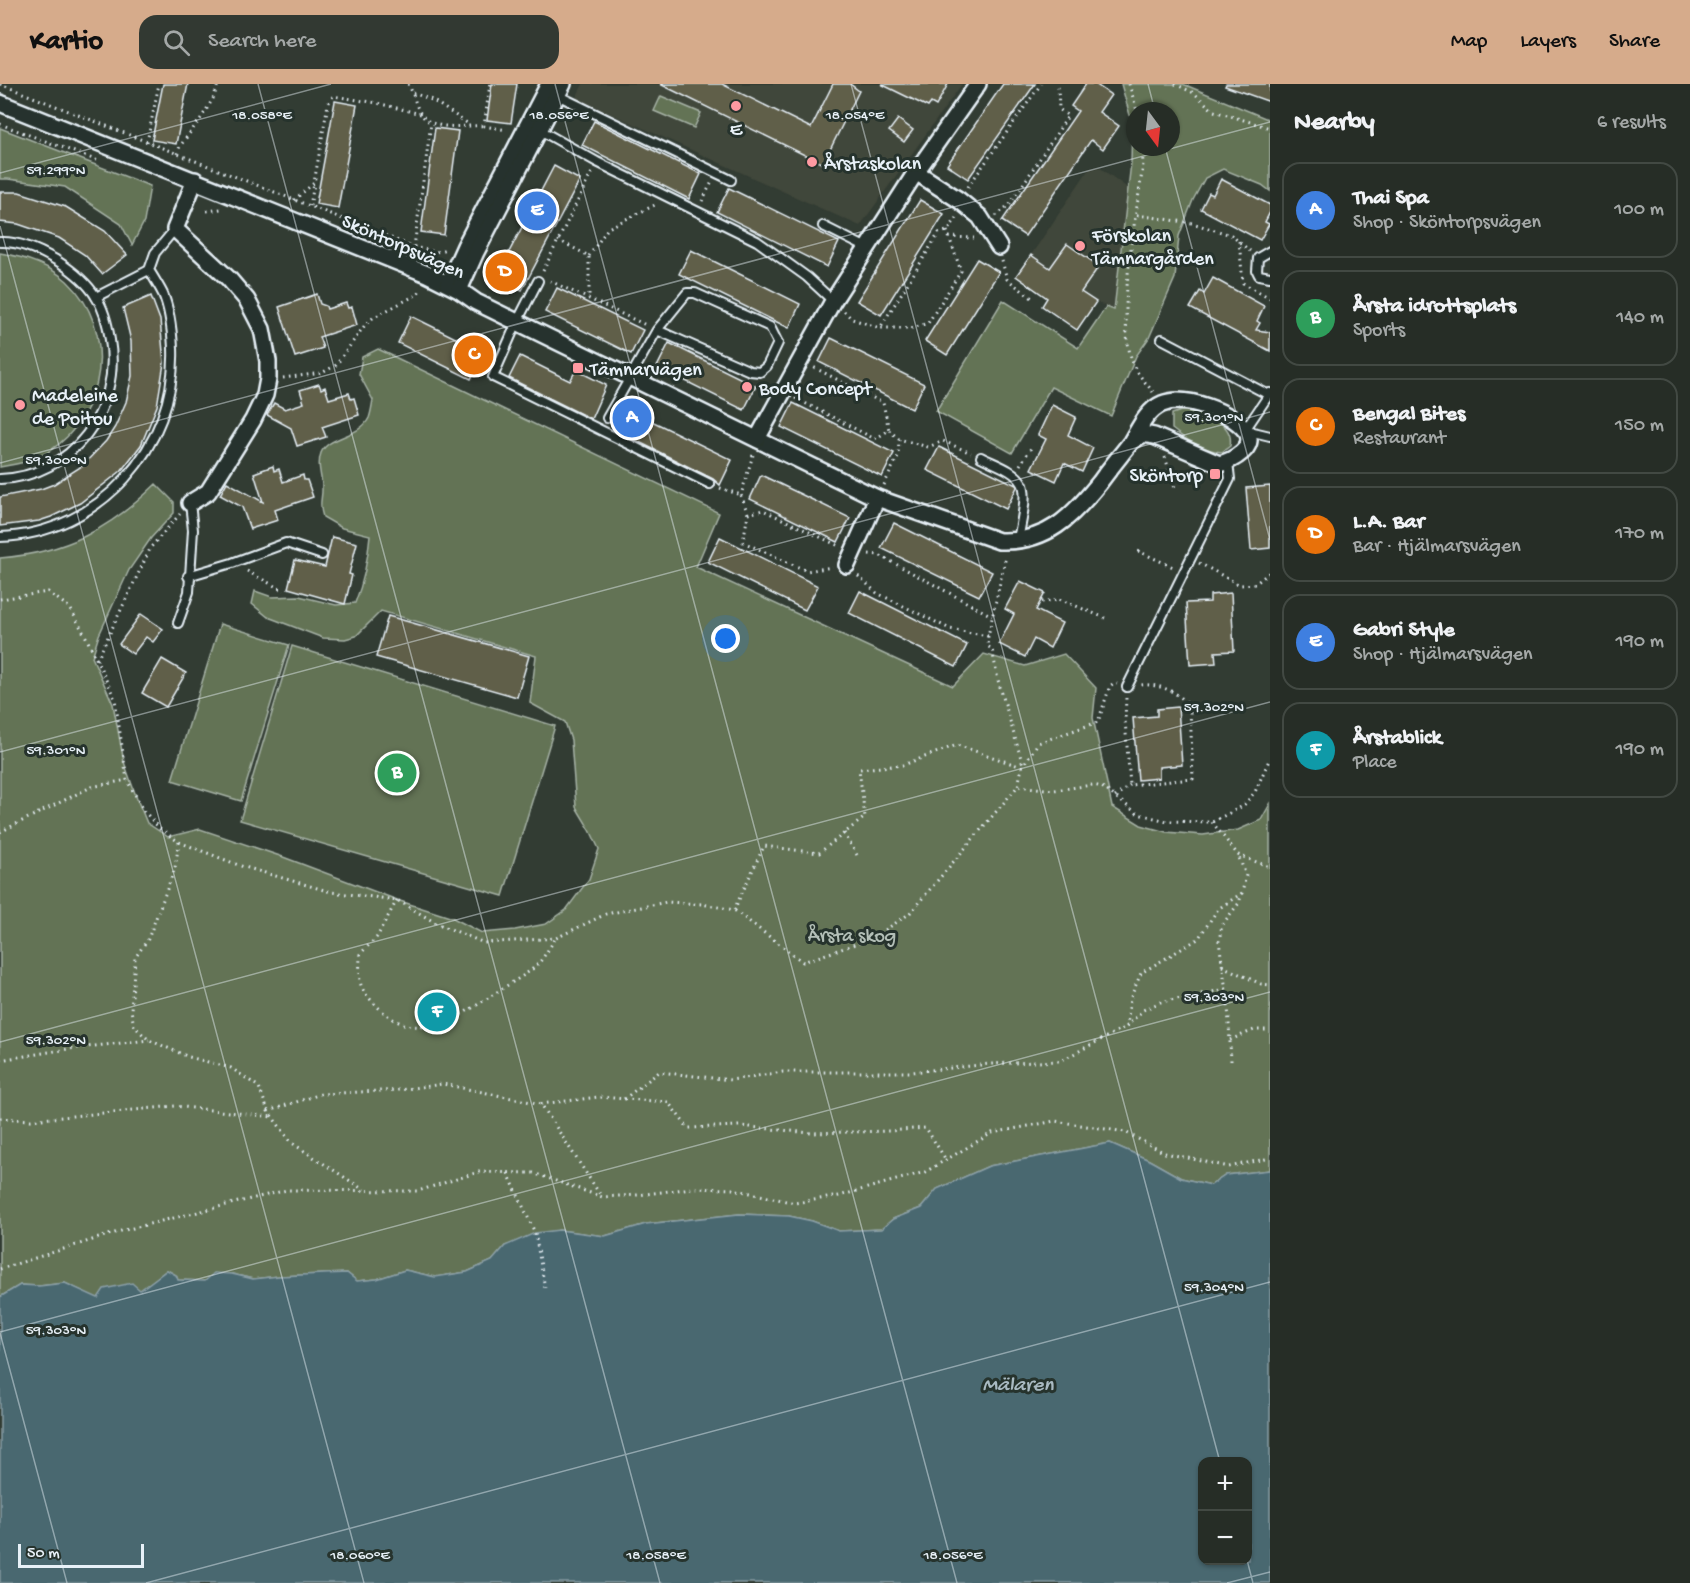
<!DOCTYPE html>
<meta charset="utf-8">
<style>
body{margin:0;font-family:"Gochi Hand",sans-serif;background:#323932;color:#f1f3f6}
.controls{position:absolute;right:18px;bottom:18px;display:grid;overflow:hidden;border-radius:12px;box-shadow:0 2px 4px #0004}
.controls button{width:54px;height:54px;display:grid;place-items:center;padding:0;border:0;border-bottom:2px solid #424943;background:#262d26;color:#f1f3f6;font:30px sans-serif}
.compass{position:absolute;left:1126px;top:18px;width:54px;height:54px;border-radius:50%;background:#262d26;box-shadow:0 2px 4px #0004;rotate:165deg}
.scale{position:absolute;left:18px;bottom:15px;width:126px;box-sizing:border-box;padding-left:6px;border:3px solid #e8f1f8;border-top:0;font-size:16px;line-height:21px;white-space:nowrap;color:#e8f1f8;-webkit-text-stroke:4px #26332d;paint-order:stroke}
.you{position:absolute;left:726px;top:555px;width:21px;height:21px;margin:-15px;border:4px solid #fff;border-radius:50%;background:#1a73e8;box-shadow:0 0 0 9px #1a73e833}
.badge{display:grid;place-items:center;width:39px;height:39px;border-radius:50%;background:#d6ab8b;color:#fff;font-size:20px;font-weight:700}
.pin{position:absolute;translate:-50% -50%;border:3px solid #fff;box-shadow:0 2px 6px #0006}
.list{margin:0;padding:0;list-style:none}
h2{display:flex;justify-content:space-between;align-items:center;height:78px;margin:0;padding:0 24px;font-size:26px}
h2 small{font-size:20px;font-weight:400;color:#a4a8a7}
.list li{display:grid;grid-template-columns:39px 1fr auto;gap:18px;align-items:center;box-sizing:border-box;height:96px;margin:0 12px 12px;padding:0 12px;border:2px solid #424943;border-radius:18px}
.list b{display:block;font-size:22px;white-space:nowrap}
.list p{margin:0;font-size:20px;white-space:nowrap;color:#a4a8a7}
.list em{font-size:20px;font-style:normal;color:#a4a8a7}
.icon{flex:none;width:33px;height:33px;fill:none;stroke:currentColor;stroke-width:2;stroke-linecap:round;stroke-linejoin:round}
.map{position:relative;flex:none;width:1270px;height:1499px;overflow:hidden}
header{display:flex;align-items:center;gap:36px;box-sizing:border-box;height:84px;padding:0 30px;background:#d6ab8b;color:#111}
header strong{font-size:28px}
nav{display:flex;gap:33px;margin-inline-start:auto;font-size:21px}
.search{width:420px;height:54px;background:#323932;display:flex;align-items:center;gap:15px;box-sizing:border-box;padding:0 21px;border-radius:18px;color:#a4a8a7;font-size:22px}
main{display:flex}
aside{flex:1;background:#262d26}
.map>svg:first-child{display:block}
.built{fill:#40463a}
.green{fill:#637355;stroke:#a6b2a6;stroke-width:1.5;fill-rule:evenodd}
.water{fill:#4a6770;stroke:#899ea6;stroke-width:1.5;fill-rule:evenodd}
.building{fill:#605e4a;stroke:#e8f1f8;stroke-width:1.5}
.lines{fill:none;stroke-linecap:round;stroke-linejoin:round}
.service-casing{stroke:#e8f1f8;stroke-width:12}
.minor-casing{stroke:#e8f1f8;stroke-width:20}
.path{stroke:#e8f1f8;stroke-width:3;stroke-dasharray:1.5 4.5;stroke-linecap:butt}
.service{stroke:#26332d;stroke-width:8}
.minor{stroke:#26332d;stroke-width:15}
.ticks{fill:none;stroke:#e8f1f8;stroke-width:1.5;stroke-opacity:0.45}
.poi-dot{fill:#ff9aa2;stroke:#26332d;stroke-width:2}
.labels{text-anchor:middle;stroke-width:6;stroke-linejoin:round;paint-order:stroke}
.poi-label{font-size:20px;fill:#e8f1f8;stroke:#26332d;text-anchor:start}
.street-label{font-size:20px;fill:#e8f1f8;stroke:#26332d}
.park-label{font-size:20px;fill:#b3bfb7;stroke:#26332d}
.water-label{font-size:21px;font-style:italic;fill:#a9bac2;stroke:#26332d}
.ticks-label{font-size:15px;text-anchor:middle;fill:#e8f1f8;stroke:#26332d;stroke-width:6;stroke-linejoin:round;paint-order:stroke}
</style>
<header>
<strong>Kartio</strong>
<div class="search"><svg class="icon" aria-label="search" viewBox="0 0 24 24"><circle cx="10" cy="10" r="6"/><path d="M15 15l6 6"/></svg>Search here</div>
<nav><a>Map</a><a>Layers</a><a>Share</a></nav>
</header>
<main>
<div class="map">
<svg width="1270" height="1499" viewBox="0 0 1270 1499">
<rect width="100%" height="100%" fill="#323c33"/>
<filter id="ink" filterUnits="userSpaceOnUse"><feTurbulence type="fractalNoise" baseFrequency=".0167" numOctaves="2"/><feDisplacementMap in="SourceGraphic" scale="12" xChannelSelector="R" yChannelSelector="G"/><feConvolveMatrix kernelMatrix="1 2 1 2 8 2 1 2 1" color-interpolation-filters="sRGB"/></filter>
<g filter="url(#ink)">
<!-- built -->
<g class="built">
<path d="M583,0H962L860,142L576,14Z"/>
<path d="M1099,83L1129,105L1122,173L1114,226L1096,218L1077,246L1070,241L1084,220L1051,184L1031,171L1089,85Z"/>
</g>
<!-- green -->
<g class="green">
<path d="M1121,0H1183L1270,36V107L1262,101L1223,85L1205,94L1193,116L1179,152L1175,194L1149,254L1136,272L1111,332L1051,303L1012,369L936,327L1003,216L1078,264L1106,223L1114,226L1131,79L1132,38ZM1135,27H1171V63H1135Z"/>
<path d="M661,12L701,29L694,44L654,27Z"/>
<path d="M0,44L150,102L144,138L132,161L121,140L65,103L8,95H0Z"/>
<path d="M0,169C25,173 48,180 67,197C118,245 107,331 48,368C34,377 17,380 0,383Z"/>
<path d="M378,265L719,429L696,483L953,602L984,570L1025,582L1064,570L1096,604L1093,634L1112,723L1141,741L1166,748L1203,751L1238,746L1261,736L1270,720V1086L1226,1091L1211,1101L1181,1094L1149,1076L1110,1059L989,1082L937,1105L921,1124L893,1135L882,1145L839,1147L812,1137L789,1132L739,1130L646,1140L605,1152L559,1146L505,1162L492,1177L467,1188L435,1193L405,1186L377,1195L357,1197L347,1189L279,1192L253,1195L232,1190L205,1197L178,1196L176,1191L167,1186L140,1207L98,1215L65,1199L39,1202L20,1201L0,1213V474C65,469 110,445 156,400L174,418V429L151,454L129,486L99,551L92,573L113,620L124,678L137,715L147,739L168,753L200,745L283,773L400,817L453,834L482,849L515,846L546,840L566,826L589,795L599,765L590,746L576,723L571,656L565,638L530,619L536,572L381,527L356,552L345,555L323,554L268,533L252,520L255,507L272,513L299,512L336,521L355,519C364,497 368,475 370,451L342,444L323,433C318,417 323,416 322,401C321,390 317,380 321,369C328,352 360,353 369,334C371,329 372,321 373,316L359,290L362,273Z"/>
<path d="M1181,327C1200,327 1235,337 1230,362L1222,368C1203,366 1187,357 1172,345V330Z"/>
<path d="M220,540L289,561L241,717L172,696Z"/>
<path d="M292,562L555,642L503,812L240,736Z"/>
</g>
<!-- water -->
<path class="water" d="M1110,1059L1149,1076L1181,1094L1211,1101L1226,1091L1270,1086V1499H0V1213L20,1201L39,1202L65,1199L98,1214L104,1205L132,1199L140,1206L167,1186L176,1191L178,1196L205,1197L214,1189L232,1190L253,1195L279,1192L347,1189L357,1197L377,1195L405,1186L435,1193L467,1188L492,1177L505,1162L535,1149L559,1146L605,1152L646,1140L739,1130L789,1132L812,1137L839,1147L881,1145L893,1135L921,1124L937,1105L989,1082ZM1202,1378H1248V1476H1202Z"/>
<!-- building -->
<g class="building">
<path d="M163,0H188L176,60L152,56Z"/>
<path d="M492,0H517L511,39L487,36Z"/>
<path d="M660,0H722L811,44L833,0H850L859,7L823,80Z"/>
<path d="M881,0H948L936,22L931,19L928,23Z"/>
<path d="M1003,0H1035L968,95L947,81Z"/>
<path d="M1086,0H1095L1111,11L1099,28L1119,42L1103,65L1091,56L1025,152L1002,137L1078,27L1071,22Z"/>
<path d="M1226,0H1270V18L1225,2Z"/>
<path d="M335,17L357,21L338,124L316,120Z"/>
<path d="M898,35L913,46L904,58L889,47Z"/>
<path d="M594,37L701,90L689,115L582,61Z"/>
<path d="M435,44L458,47L444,151L421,148Z"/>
<path d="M554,82L580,96L522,206L496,193Z"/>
<path d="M1221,95L1270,121V128L1265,138L1269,140L1260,156L1201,125L1209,109L1213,111Z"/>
<path d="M729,104L839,158L827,183L717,128Z"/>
<path d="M0,108H19L66,123L105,147L127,171L102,190L85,171L59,154L18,140L0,138Z"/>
<path d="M920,116L944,130L881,231L857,217Z"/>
<path d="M1067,160L1099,182L1081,208L1096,218L1077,246L1042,222L1047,214L1016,192L1031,171L1050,184Z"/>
<path d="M691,166L800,220L789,244L679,190Z"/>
<path d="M977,175L999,188L947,271L925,257Z"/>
<path d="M1213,194L1264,222L1257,237L1260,239L1256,246L1270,248V267L1190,224L1200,207L1204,210Z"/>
<path d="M557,204L643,246L631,270L545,228Z"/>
<path d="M317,210L320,220L326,222L327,225L346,219L348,224L352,223L357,241L319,253L323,264L295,273L279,223Z"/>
<path d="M151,212L160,236L164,279L157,322L141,361L121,387L80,419L51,433L39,437L0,442V413L41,405L54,400L82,382L106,357L115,343L126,318L132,292L131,257L123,224Z"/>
<path d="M411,232L484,268L471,295L398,259Z"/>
<path d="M831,254L924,300L912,325L819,278Z"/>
<path d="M669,259L756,302L744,326L657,283Z"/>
<path d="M520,272L570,297L576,286L606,301L591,335L509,294Z"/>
<path d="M319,300L321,305L325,303L329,315L349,309L351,315L354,314L359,331L322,343L326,353L297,362L291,344L267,331L274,319L285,325L304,319L300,306Z"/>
<path d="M793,319L894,369L882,393L781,343Z"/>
<path d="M1052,321L1076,333L1068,351L1093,364L1082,388L1064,379L1056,397L1031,385L1046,355L1038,351Z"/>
<path d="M627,325L732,376L720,401L713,395L617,347Z"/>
<path d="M939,363L1016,401L1017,403L1006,425L927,386Z"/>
<path d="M273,382L274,387L279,385L283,398L303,391L304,396H307L313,413L275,426L278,436L250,445L242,423L220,411L227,398L263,418L254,389Z"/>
<path d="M761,391L850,434L838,458L750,415Z"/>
<path d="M1270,402V464L1251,466L1246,404Z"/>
<path d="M894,439L992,488L979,512L881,464Z"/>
<path d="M332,453L357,459L349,490L352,491L345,520L288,504L295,476L325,483Z"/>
<path d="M720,453L818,502L805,526L708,478Z"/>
<path d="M1020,497L1045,509L1036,526L1062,539L1050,564L1034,555L1025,573L999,560L1014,530L1005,525Z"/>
<path d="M860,507L967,561L956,583L849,529Z"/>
<path d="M1231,509L1234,567L1215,568L1216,579L1190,581L1186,519L1210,518V511Z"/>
<path d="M141,530L163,545L153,558L146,553L133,570L119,560Z"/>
<path d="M388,532L529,572L517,613L376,573Z"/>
<path d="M162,575L186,589L166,623L142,609Z"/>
<path d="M1178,623L1182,681L1159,683V694L1138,696L1133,634L1157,632V625Z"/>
</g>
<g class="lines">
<defs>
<g id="service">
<path d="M557,11L731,96"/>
<path d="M538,45L597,78L757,157L807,193L833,217"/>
<path d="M823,142L867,164"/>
<path d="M0,158C19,157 39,166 56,176C70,185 87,198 96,213C104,225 108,242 110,256C122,325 72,393 0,395"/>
<path d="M1270,167L1258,174L1257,187L1259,191L1270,193"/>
<path d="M538,197L517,238L493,293L710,400"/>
<path d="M96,213L149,186L155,169L175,145"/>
<path d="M1162,255L1269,311"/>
<path d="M1270,309L1245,346L1270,352"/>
<path d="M607,334L657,246L687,209H695L770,243L778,259L767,282L760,288L750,287L657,246"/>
<path d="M981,373C994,380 1015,386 1022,399C1029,410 1020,443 1018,456"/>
<path d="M0,453C99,450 177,363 173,264C172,246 170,226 163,210C159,202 154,194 149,186"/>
<path d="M188,492L232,479L286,459L322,471"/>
<path d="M178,539L189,508L193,446L190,419"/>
<path d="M1127,603L1230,395L1228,378"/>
</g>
<g id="minor">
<path d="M0,19L427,190L459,206L476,218L877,414L999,457C1047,459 1072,433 1100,398C1110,384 1121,371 1131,358C1139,345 1147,326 1162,320C1185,310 1231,328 1246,347C1258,363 1232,377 1219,380L1154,352L1143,350L1131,358"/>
<path d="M916,88L959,116L980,133L999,163"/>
<path d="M448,200L465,162L549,0"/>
<path d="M459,206L476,168L563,0"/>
<path d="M757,355L833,217L916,88L978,0"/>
<path d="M190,419L208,408L253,336L265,311L268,295V277L262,245L247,216L229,195L175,145L195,96"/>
<path d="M847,481L877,414"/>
</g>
</defs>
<!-- service casing -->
<use href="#service" class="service-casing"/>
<!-- minor casing -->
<use href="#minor" class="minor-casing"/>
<!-- path -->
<g class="path">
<path d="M0,0L414,163L436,168L446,165"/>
<path d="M408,0C414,9 415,22 421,30C434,49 466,40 484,42"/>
<path d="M490,0L484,42L507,46"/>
<path d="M1129,0L1137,27"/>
<path d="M1175,0L1194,9L1214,27L1270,44"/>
<path d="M413,9L432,16L470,41"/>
<path d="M0,40L101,78"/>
<path d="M147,58L159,0"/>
<path d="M1142,63L1143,80C1137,132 1114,235 1134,282C1138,291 1147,300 1153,308"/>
<path d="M177,70L180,62L202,33L214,13L218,0"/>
<path d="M968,103L1041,0"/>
<path d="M294,116L314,99L328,20L333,12L377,19L421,30"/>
<path d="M702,117L712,98"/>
<path d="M310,122L314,100"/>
<path d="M207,127L221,125"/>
<path d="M1137,131L1192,139L1231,151L1250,167"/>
<path d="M996,132L1010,120L1068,32L1059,25L1058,0"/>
<path d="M947,147L961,187L928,239L913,244H880L939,149L947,147L957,134"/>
<path d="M949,153L974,154"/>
<path d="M558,156L589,172V215"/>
<path d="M1239,157L1243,199L1270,214"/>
<path d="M414,163L431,39"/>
<path d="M589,172L608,144L657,120"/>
<path d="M1002,177L1007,195L1032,214"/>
<path d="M543,187L592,88"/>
<path d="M550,197L648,242"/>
<path d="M844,227L852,235L880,244"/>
<path d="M283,294L322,289L336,281L365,241L374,233L418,210L420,205"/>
<path d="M795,314L875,355L889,346L883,319L813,283"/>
<path d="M889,346L899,355L928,363L943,357L971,369"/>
<path d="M753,371L741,411L748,430L743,458L807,487L832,483"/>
<path d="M1165,373L1175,404"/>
<path d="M1020,381L1033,361"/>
<path d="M884,401L898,372L899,355"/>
<path d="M720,404L741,411"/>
<path d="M748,430L763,426L839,462"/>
<path d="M1138,467L1173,483"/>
<path d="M869,470L879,471L992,532"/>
<path d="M1199,479L1240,501L1255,500L1270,488"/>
<path d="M247,487L284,507"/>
<path d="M858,492L877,509L950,545L988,552L1006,472"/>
<path d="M0,515L48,508L70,524L86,553L115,615L127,696L144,727L160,745L179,758L241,782L331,808L397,816L436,839L484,859L556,854L606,830L667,818L702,820L734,826L803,878L873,854L909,830L1018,702L1054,706L1093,701L1102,703L1138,730L1167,737L1212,738L1243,722L1255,708L1270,674"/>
<path d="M1042,518L1059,515L1105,534"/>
<path d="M988,552L987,562L992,565L998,596L1023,681"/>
<path d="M97,576L151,463L180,430"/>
<path d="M1126,614L1125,636L1130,701L1193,695L1190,625C1183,609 1158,599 1141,601"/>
<path d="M1022,683L1038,659L1098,638L1110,602L1114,599L1117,600"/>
<path d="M1115,713L1130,701"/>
<path d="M1212,738L1238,771L1270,783"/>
<path d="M0,748L91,703L127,696"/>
<path d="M844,749L857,771"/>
<path d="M179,758L175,784L148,855L135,874L131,926L134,942L149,956L189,973L231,984L259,1003L268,1027L292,1059L364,1106"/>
<path d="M397,816L377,853L360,870C359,902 357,903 381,926C420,963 465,929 500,906C512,898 528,890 538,880C545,872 550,862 556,854"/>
<path d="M734,826L764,762L819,769L865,733L859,685L903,681L957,661L1022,683L1018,702"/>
<path d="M1222,882L1261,900L1270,901"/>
<path d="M1226,905L1161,918L1143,926L1127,942L1130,915L1141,889L1198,855L1218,825L1242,809"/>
<path d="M1230,956L1254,946H1270"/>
<path d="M0,976L68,965L149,956"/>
<path d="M1231,977L1228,921L1219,857L1222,841L1239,819L1242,809L1246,791L1238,771"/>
<path d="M624,1015L659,988L731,996L783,988H912L990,980L1060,977L1127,942"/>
<path d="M541,1020L599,1013L668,1018L688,1044L740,1042L811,1049L890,1047L926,1044L946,1076"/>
<path d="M268,1027L321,1010L399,1006L443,1000L541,1020L601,1112"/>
<path d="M0,1034L31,1036L175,1022L273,1033"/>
<path d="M508,1089L535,1149L545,1204"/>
<path d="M0,1185L121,1147L287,1106L418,1107L479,1088L533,1089L602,1113L638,1111L692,1104L733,1105L795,1119L839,1112L925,1088L992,1049L1055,1037L1125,1048L1165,1069L1229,1083L1270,1074"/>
</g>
<!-- service -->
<use href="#service" class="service"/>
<!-- minor -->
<use href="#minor" class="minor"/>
</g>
</g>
<!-- ticks -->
<path class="ticks" d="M258,0L660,1499M555,0L957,1499M851,0L1220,1378M1148,0L1155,27M1165,63L1270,456M0,89L331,0M0,142L364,1499M0,379L1270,38M0,668L1270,328M0,958L1270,618M0,1248L1270,908M0,1249L67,1499M1247,1476L1253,1499M146,1499L1270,1198M1227,1499L1270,1488"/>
<!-- markers -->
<g class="poi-dot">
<circle cx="736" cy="22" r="6"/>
<circle cx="812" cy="78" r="6"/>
<circle cx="1080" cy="162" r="6"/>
<rect x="572" y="278" width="12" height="12" rx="3"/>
<circle cx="747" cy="303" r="6"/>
<circle cx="20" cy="321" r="6"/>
<rect x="1209" y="384" width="12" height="12" rx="3"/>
</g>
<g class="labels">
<!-- poi labels -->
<g class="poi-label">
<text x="736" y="51" text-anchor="middle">E</text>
<text x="824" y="85">Årstaskolan</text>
<text x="1092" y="157">Förskolan<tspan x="1092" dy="23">Tämnargården</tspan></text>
<text x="590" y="291">Tämnarvägen</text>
<text x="759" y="310">Body Concept</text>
<text x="32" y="317">Madeleine<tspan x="32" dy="23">de Poitou</tspan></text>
<text x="1203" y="397" text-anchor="end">Sköntorp</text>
</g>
<!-- street labels -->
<g class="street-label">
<text transform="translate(404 161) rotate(24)" y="7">Sköntorpsvägen</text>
</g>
<!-- park labels -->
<g class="park-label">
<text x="852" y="857">Årsta skog</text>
</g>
<!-- water labels -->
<g class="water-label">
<text x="1018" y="1306">Mälaren</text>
</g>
</g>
<g class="ticks-label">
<text x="262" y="35">18.058°E</text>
<text x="559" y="35">18.056°E</text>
<text x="855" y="35">18.054°E</text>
<text x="56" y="90">59.299°N</text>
<text x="1214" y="337">59.301°N</text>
<text x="56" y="380">59.300°N</text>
<text x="1214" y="627">59.302°N</text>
<text x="56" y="670">59.301°N</text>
<text x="1214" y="917">59.303°N</text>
<text x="56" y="960">59.302°N</text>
<text x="1214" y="1207">59.304°N</text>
<text x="56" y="1250">59.303°N</text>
<text x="360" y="1475">18.060°E</text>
<text x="656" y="1475">18.058°E</text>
<text x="953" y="1475">18.056°E</text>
</g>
</svg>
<div class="controls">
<button>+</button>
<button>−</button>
</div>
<svg class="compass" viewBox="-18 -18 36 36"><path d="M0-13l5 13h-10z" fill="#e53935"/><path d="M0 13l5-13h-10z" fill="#a4a8a7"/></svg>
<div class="scale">50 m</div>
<div class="you"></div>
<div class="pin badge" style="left:632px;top:334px;background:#3f7fe0">A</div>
<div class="pin badge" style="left:397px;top:689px;background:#2e9e5b">B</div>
<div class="pin badge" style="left:474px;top:271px;background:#e8710a">C</div>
<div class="pin badge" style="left:505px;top:188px;background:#e8710a">D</div>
<div class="pin badge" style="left:537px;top:127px;background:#3f7fe0">E</div>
<div class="pin badge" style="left:437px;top:928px;background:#0f9aa8">F</div>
</div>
<aside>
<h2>Nearby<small>6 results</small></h2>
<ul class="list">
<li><span class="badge" style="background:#3f7fe0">A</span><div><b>Thai Spa</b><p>Shop · Sköntorpsvägen</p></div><em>100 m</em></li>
<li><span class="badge" style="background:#2e9e5b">B</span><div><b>Årsta idrottsplats</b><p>Sports</p></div><em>140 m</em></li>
<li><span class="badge" style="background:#e8710a">C</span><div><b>Bengal Bites</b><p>Restaurant</p></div><em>150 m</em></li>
<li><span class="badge" style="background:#e8710a">D</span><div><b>L.A. Bar</b><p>Bar · Hjälmarsvägen</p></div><em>170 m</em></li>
<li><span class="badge" style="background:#3f7fe0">E</span><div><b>Gabri Style</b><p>Shop · Hjälmarsvägen</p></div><em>190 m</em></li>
<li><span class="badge" style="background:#0f9aa8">F</span><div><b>Årstablick</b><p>Place</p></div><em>190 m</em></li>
</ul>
</aside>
</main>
